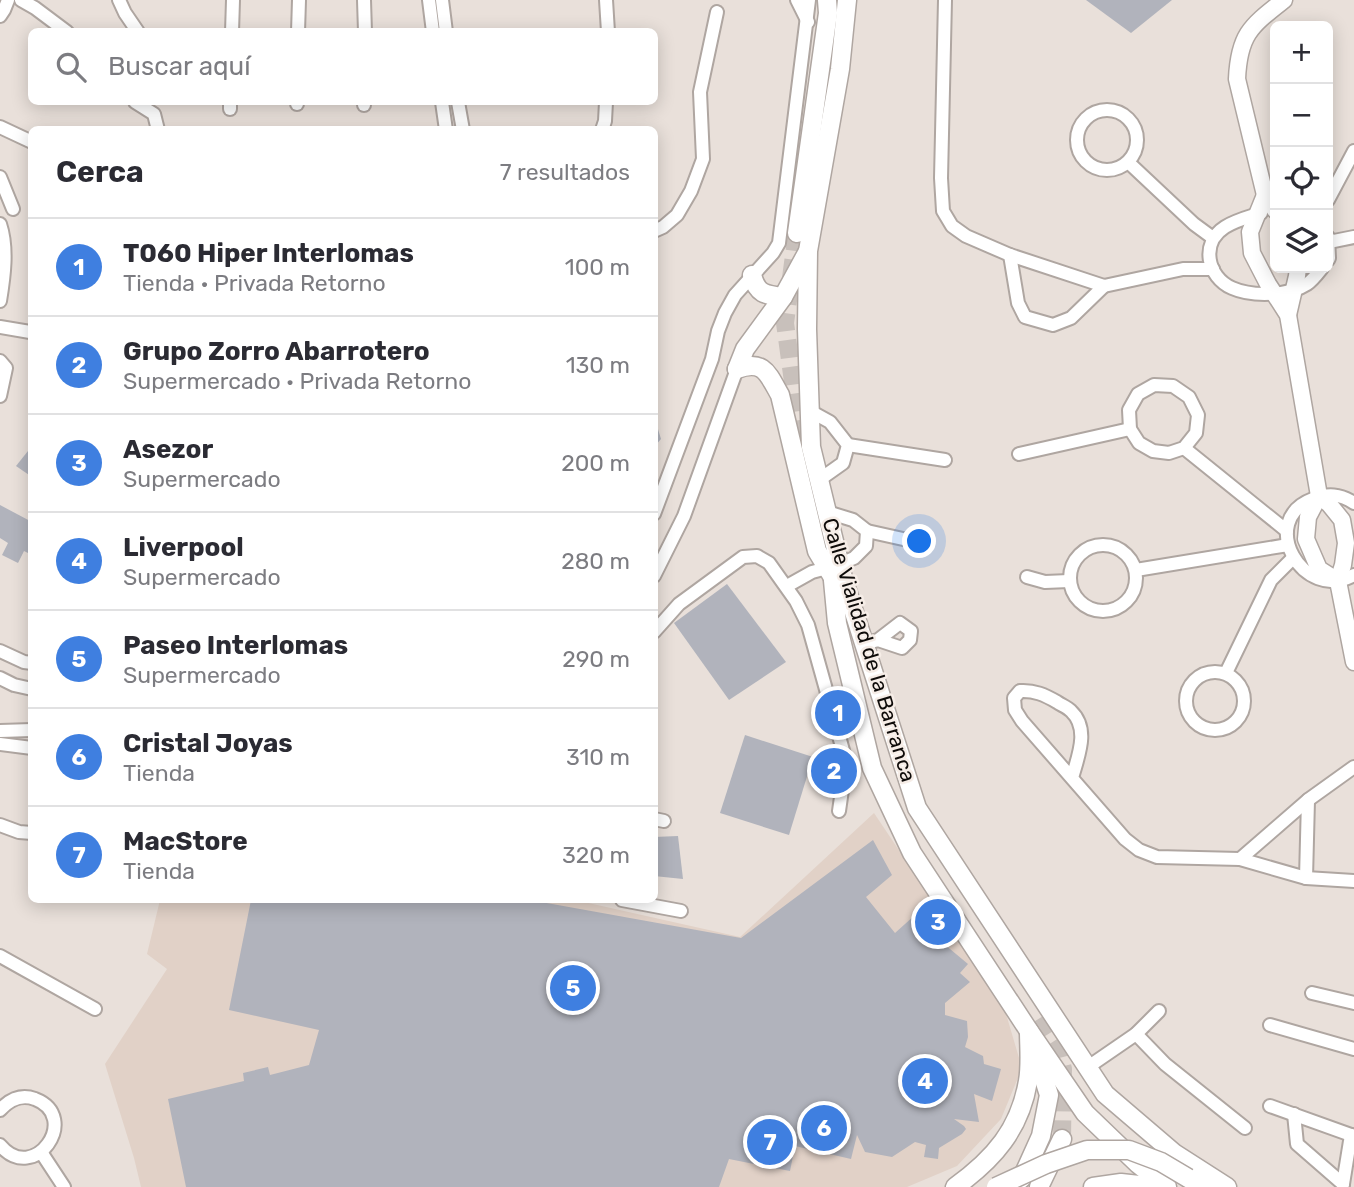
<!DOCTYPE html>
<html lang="es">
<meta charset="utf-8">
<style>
body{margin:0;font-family:Rubik,sans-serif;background:#f7f7f7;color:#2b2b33}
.controls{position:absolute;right:21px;top:21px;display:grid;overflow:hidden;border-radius:10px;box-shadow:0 4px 18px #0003}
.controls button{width:63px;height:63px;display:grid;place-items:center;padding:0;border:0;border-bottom:2px solid #e1e1e2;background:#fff;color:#2b2b33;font:35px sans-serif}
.you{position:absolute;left:920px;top:542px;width:24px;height:24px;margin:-18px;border:5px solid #fff;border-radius:50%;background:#1a73e8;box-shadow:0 0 0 10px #1a73e833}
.badge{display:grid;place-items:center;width:46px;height:46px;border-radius:50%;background:#2563eb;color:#fff;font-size:23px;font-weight:700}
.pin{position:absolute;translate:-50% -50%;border:4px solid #fff;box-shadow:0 2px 7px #0006}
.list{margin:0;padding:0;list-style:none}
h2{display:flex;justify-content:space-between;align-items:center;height:91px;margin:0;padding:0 28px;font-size:30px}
h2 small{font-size:23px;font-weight:400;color:#7c7c81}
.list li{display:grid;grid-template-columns:46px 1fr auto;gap:21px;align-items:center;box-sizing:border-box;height:98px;padding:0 28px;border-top:2px solid #e1e1e2}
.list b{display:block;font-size:26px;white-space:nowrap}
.list p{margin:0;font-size:23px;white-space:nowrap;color:#7c7c81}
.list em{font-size:23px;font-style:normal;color:#7c7c81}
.icon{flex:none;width:38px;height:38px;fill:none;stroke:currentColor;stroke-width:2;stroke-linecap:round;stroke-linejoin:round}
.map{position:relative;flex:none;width:1354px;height:1187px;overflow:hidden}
.search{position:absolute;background:#fff;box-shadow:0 4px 18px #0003;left:28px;top:28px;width:630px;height:77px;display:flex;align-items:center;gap:18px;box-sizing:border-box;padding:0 24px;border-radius:10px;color:#7c7c81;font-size:26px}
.panel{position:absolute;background:#fff;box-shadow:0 4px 18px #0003;left:28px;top:126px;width:630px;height:777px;border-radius:10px}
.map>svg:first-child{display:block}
.built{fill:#e1d1c7}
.building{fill:#b1b3bc}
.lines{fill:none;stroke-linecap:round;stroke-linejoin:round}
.secondary-tunnel{stroke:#c8c0bb;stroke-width:18;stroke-dasharray:18 9;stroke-linecap:butt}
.minor-casing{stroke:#afa6a1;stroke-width:16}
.tertiary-casing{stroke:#afa6a1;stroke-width:19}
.secondary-casing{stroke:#afa6a1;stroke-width:21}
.minor{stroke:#fff;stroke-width:12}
.tertiary{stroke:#fff;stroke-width:16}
.secondary{stroke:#fff;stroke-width:18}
.secondary-bridge-casing{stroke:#afa6a1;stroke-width:21;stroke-linecap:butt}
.secondary-bridge{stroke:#fff;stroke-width:18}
.labels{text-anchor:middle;stroke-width:5;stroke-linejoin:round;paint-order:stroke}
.street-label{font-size:21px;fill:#0e0b09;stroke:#f6ede7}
</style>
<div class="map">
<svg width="1354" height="1187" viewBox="0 0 1354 1187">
<rect width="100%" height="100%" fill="#e9e0da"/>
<!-- built -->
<path class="built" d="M874,813L1004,1007L1022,1068L1001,1119L957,1166L907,1187H141L134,1158L105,1064L167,969L147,954L160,900H575L740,937Z"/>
<!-- building -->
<g class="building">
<path d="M1086,0H1172L1131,33Z"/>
<path d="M654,416L661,439L655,446L654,442Z"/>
<path d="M32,446V477L16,466Z"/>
<path d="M0,505L32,522V555L24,551L18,563L2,555L8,543L0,538Z"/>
<path d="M727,584L786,662L729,700L674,623Z"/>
<path d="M745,735L813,757L789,835L720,813Z"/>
<path d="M678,836L683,879L654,876V837Z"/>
<path d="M873,840L892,875L866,897L895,933L915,915L938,939L968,964L960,973L970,982L945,1003V1015L967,1021L968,1037L965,1047L983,1056L984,1064L1001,1069L992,1101L974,1094L979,1122L954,1119L964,1126L966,1129L962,1134L939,1148L938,1159L924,1157L926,1145L915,1142L892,1157L865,1152L857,1135L851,1159L795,1146L790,1171L729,1159L719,1187H186L168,1099L244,1081L243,1073L268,1067L270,1075L309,1065L319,1030L229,1010L251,900H530L741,938Z"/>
</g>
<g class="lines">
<!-- secondary-tunnel -->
<g class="secondary-tunnel">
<path d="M797,233L785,323L804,463L822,526"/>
<path d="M1040,1018L1057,1045L1063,1069L1062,1139"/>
</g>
<defs>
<g id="minor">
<path d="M21,0L35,8L67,32"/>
<path d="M119,0L125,13L138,32"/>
<path d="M364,0L365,32"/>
<path d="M429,0L433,32"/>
<path d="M442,0L446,32"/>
<path d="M606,0L608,32"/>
<path d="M797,0L808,22"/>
<path d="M945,0L941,178L943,211L952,226L966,236L1010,255L1104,286L1183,269H1213"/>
<path d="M0,16L4,10L8,0"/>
<path d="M232,32L233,0"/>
<path d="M298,32L299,0"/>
<path d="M135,102L154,114L158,130"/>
<path d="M442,102L446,130"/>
<path d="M458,102L463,130"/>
<path d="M297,104V102"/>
<path d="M364,105V102"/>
<path d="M230,109V102"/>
<circle cx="1107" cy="140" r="30"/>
<path d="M0,127L32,142"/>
<path d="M602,130L605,121L606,102"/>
<path d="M1128,162L1194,224L1213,238"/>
<path d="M0,177L13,209"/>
<path d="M1328,200L1354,151"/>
<path d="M1261,213C1249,217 1236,220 1225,227C1200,243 1207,277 1232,288C1252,297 1289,296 1307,284C1313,280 1318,273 1322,268"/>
<path d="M0,224C8,248 4,277 0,301"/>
<path d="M654,231L663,227L677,215L691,191L703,159L700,92L717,12"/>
<path d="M1328,237L1329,258L1328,260"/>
<path d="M1329,242L1354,237"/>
<path d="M1010,255L1018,303L1025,317L1053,325L1071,318L1104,286"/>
<path d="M0,327L30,332"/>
<path d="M0,361L6,368L0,396"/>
<path d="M1154,385L1173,386L1189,397L1198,415L1196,433L1184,448L1169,453L1153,451L1139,443L1130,429L1129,410L1138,394Z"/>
<path d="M810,411L830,422L848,445L843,463L819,480"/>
<path d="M848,445L945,460"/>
<path d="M1184,448L1287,531"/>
<path d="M1019,454L1130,429"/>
<path d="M1354,503C1340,494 1328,493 1313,499C1256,520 1303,604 1354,575"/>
<path d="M827,512L853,520L867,531L866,546L854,558L840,564"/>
<path d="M654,514L712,359L718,331L725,313L735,295L773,253L779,243L809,0"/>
<path d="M867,531L921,543"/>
<circle cx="1103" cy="578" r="33"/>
<path d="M1136,570L1288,545"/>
<path d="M654,576L684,516L737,369"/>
<path d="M1027,577L1045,582L1069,581"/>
<path d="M787,586L812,572L827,568"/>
<path d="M654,632L679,604L743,557L757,556L769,563L796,601L808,625L844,754V776L839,811"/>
<path d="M864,644L878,640L902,648L910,640L911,631L900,623L878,640"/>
<path d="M0,651L24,662L32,663"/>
<circle cx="1215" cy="701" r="29"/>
<path d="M1226,673L1271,580L1293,558"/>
<path d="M0,678L14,685L32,689"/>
<path d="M0,731L32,730"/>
<path d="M0,744L32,748"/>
<path d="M1072,778C1078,756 1090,729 1071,711C1067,707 1061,705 1057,702C1045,695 1034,690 1020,691L1014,698L1015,710L1022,721L1125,839L1139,850L1157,857L1240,859L1306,878L1354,881"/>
<path d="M654,819L664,821"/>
<path d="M0,825L19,832L32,833"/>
<path d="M1240,859L1308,800L1354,767"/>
<path d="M1306,878L1308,800"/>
<path d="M622,900L681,911"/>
<path d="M0,956L95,1009"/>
<path d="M1312,993L1354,1003"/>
<path d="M1270,1025L1354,1049"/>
<path d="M1136,1034L1165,1064L1245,1128"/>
<path d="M1088,1067L1136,1034L1159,1011"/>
<path d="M1270,1106L1354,1136"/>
<path d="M0,1110C10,1099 21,1094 35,1099C82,1117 34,1186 0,1145"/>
<path d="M1294,1114L1297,1144L1343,1184"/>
<path d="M41,1152L64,1187"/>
<path d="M1343,1184L1351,1135"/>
</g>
<g id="tertiary">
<path d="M1265,195L1250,232L1252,253L1268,284L1288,315L1319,496L1308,517L1306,539L1319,569L1338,581"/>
<path d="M1275,210L1265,195L1237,79C1239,34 1251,26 1284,0"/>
<path d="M1288,315L1297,276L1298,268"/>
<path d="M1319,496L1329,504L1342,520L1346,543L1343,565L1338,581L1354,662"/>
</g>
<g id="secondary">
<path d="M847,0L840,69L808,251L807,329L811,447L843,578L917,808L1105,1094L1174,1153L1227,1187"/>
<path d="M797,233L828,13L827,0"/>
<path d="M752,275C757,294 765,295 783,297"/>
<path d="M737,369C764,359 768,374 780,395L817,551L834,579"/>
<path d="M737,369L745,349L783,297L807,253"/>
<path d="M832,570L837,623L872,768L912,853L1029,1031L1085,1113L1138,1164L1167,1187"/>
<path d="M1188,1178L1204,1187"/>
<path d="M1017,1182L1022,1178L1041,1136L1049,1095L1035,1051"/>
<path d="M955,1187C994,1159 1020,1129 1028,1081C1031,1065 1029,1047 1029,1031"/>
<path d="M1039,1187L1062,1139"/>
<path d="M1093,1187L1121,1183L1157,1187"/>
</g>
</defs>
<!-- minor casing -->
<use href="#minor" class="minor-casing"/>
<!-- tertiary casing -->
<use href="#tertiary" class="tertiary-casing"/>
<!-- secondary casing -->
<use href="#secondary" class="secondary-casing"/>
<!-- minor -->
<use href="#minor" class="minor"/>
<!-- tertiary -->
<use href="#tertiary" class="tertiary"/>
<!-- secondary -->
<use href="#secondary" class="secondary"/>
<defs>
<path id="secondary-bridge" d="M996,1187L1046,1164L1087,1150H1129L1161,1162L1188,1178"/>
</defs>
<!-- secondary-bridge casing -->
<use href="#secondary-bridge" class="secondary-bridge-casing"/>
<!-- secondary-bridge -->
<use href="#secondary-bridge" class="secondary-bridge"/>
</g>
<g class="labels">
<!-- street labels -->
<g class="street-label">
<text transform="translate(869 650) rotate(73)" y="7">Calle Vialidad de la Barranca</text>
</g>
</g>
</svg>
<div class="controls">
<button>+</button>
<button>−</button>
<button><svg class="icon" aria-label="locate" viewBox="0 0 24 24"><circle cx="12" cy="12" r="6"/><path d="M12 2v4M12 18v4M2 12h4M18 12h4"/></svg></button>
<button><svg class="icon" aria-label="layers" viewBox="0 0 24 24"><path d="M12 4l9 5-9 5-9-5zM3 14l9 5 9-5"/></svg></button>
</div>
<div class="you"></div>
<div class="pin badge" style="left:838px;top:713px;background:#3f7fe0">1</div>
<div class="pin badge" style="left:834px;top:771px;background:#3f7fe0">2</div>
<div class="pin badge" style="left:938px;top:922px;background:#3f7fe0">3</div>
<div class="pin badge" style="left:925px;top:1081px;background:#3f7fe0">4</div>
<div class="pin badge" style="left:573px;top:988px;background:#3f7fe0">5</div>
<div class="pin badge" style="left:824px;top:1128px;background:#3f7fe0">6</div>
<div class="pin badge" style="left:770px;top:1142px;background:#3f7fe0">7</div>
<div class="search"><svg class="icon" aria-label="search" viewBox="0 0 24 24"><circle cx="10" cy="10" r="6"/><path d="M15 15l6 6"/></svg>Buscar aquí</div>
<section class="panel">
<h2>Cerca<small>7 resultados</small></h2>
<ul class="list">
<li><span class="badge" style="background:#3f7fe0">1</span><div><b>T060 Hiper Interlomas</b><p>Tienda · Privada Retorno</p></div><em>100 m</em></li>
<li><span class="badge" style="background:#3f7fe0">2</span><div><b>Grupo Zorro Abarrotero</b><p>Supermercado · Privada Retorno</p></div><em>130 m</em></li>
<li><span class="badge" style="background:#3f7fe0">3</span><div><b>Asezor</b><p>Supermercado</p></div><em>200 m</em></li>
<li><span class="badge" style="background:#3f7fe0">4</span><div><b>Liverpool</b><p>Supermercado</p></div><em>280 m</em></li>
<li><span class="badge" style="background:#3f7fe0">5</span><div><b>Paseo Interlomas</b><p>Supermercado</p></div><em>290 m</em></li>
<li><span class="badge" style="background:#3f7fe0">6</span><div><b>Cristal Joyas</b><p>Tienda</p></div><em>310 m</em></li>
<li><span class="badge" style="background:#3f7fe0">7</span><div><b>MacStore</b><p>Tienda</p></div><em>320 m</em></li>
</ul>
</section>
</div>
